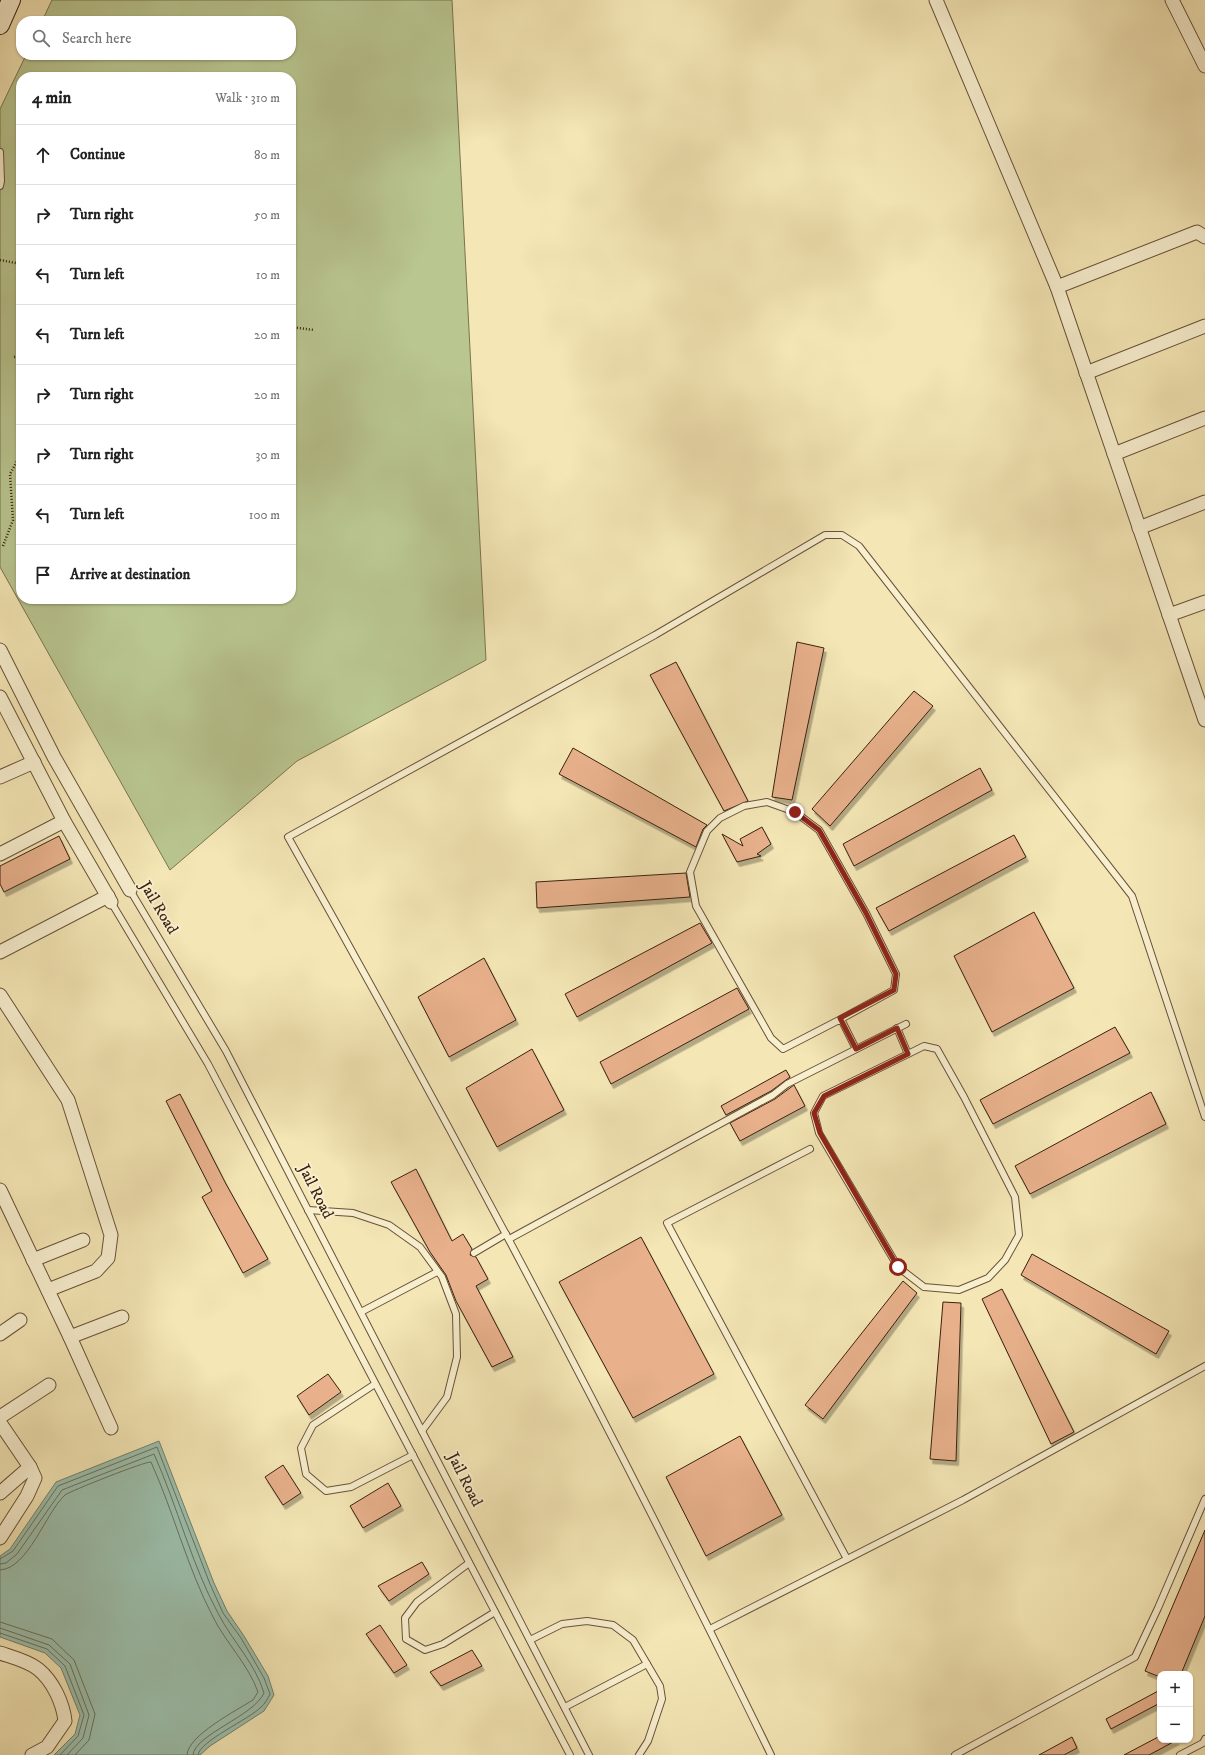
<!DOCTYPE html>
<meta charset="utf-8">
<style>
body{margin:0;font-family:"IM FELL DW Pica",serif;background:#f6f6f6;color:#222}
.controls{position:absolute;right:12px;bottom:12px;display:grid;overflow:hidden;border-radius:8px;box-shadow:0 1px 3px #0004}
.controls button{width:36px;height:36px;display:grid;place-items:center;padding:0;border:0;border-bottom:1px solid #e0e0e0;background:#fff;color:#222;font:20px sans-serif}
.stop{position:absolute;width:12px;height:12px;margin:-9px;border:3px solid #8f2418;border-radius:50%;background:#fff}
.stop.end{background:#8f2418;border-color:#fff;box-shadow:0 1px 4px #0008}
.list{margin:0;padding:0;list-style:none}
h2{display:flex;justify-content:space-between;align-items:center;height:52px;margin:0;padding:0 16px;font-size:17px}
h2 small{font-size:13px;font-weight:400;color:#767676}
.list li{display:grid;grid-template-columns:26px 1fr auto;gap:12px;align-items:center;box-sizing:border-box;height:60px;padding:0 16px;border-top:1px solid #e0e0e0}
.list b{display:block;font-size:15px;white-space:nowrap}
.list em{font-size:13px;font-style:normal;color:#767676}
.icon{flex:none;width:22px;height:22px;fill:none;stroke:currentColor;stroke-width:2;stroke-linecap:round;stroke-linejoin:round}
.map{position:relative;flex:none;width:1205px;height:1755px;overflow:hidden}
.search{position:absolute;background:#fff;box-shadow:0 1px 3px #0004;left:16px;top:16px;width:280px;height:44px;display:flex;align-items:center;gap:10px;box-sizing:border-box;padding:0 14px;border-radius:16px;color:#767676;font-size:15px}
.panel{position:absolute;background:#fff;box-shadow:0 1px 3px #0004;left:16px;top:72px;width:280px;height:532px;border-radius:16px}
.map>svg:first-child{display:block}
.green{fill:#b9c690;stroke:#7a744f;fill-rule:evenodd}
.water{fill:#9cc0ad;stroke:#75806d}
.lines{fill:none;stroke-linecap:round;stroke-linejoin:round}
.shore{stroke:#6b705e;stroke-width:1}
.building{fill:#e8b18c;stroke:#3a210e;filter:url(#shadow)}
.lane-casing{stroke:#685238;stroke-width:8}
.street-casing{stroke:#685238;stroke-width:15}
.secondary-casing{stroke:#3a210e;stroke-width:20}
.path{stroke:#3a210e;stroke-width:2.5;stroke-dasharray:1 2;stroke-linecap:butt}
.lane{stroke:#f8efcf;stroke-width:6}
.street{stroke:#f8efcf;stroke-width:13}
.secondary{stroke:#f8efcf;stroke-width:18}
.route{stroke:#8f2418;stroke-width:5}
.labels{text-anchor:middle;stroke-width:4;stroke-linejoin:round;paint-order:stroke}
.street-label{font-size:16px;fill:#3a210e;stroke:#f8efcf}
</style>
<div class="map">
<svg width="1205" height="1755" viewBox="0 0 1205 1755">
<defs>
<filter id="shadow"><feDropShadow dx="2.5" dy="4.5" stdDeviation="0" flood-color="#0004"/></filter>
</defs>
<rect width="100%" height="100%" fill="#f4e6b5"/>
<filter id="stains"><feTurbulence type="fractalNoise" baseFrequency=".005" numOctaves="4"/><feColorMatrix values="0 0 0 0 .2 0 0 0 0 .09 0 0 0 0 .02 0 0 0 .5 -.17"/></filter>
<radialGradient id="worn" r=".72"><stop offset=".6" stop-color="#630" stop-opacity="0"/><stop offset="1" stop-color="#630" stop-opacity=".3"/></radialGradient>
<!-- green -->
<path class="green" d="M52,0H452L486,660L297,761L170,870L0,567V109L26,55H291V21H42ZM21,77H291V599H21Z"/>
<!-- water -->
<path class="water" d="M159,1441L214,1583L227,1611L244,1636L268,1676L274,1695L264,1711L210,1746L200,1755H54L75,1734L80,1715L61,1668L45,1653L0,1637V1556L10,1549L56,1482Z"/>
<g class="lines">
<!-- shore -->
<g class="shore">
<path d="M0,1559L13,1551L58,1486L157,1447L210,1584L223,1613L241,1638L264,1678L270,1694C268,1698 265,1704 261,1707C250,1719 199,1741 198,1755"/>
<path d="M0,1564L6,1563L17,1554L62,1490L154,1454C177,1505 192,1566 219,1615C233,1642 255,1663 264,1693C254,1716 194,1735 193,1755"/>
<path d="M0,1570C28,1569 46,1512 65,1495C70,1491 146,1461 151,1462C174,1513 187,1567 213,1617C226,1643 248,1664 258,1692L253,1700C237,1710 187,1736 187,1755"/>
<path d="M0,1622L52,1639L74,1660L95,1714L89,1740L75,1755"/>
<path d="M0,1628L49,1645L70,1664L89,1715L83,1738L67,1755"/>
<path d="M0,1633L47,1649L65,1666L84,1715L78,1736L60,1755"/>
</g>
</g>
<!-- building -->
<g class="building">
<path d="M797,642L824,648L792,800L772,797Z"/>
<path d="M676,662L748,801L724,811L650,675Z"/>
<path d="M914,691L933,706L830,826L812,809Z"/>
<path d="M573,748L707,825L703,829L696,847L559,774Z"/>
<path d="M980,768L992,790L854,866L843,844Z"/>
<path d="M762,827L771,844L757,854L761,856L737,862L722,834L743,846L740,839Z"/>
<path d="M1014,835L1026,857L889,931L876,908Z"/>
<path d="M59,836L70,859L4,892L0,884V866Z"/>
<path d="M686,873L690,897L537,908L536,882Z"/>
<path d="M1034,912L1074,988L992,1032L954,956Z"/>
<path d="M700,923L712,943L577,1017L565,994Z"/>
<path d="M484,958L516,1020L449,1057L418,997Z"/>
<path d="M737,988L749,1009L611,1084L600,1062Z"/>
<path d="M1115,1027L1130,1053L993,1124L980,1100Z"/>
<path d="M532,1049L564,1110L497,1147L466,1088Z"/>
<path d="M786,1070L790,1077L771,1091L726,1115L721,1106Z"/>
<path d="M794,1085L805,1106L740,1141L730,1123L775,1099Z"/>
<path d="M1151,1092L1166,1124L1030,1194L1015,1166Z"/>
<path d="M180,1094L226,1184L268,1259L243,1273L202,1197L212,1191L166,1101Z"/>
<path d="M416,1169L452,1241L463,1234L472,1249L470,1255L476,1257L488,1279L476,1286L513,1357L492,1367L456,1301L446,1275L430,1252L391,1182Z"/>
<path d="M641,1237L714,1374L633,1418L559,1282Z"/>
<path d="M1032,1254L1169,1331L1156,1354L1021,1275Z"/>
<path d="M903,1281L917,1293L823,1419L805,1405Z"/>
<path d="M1002,1289L1074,1432L1051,1444L982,1299Z"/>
<path d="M943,1302L961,1303L956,1461L930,1459Z"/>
<path d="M328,1374L341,1392L309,1415L297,1396Z"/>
<path d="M740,1436L782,1515L706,1556L666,1477Z"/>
<path d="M283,1465L301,1493L283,1505L265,1477Z"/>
<path d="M388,1483L401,1506L363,1528L350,1506Z"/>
<path d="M1205,1530V1616L1181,1674H1160V1677L1145,1671Z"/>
<path d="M422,1562L429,1574L389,1601L378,1586Z"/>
<path d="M380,1625L407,1665L394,1673L366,1634Z"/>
<path d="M472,1650L482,1666L441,1686L430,1672Z"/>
<path d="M1160,1690V1703L1111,1729L1106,1719Z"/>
<path d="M1160,1736V1740H1177L1149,1755H1124Z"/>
<path d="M1072,1737L1077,1748L1064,1755H1039Z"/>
</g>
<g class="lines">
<defs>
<g id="lane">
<path d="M0,152L1,181L0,186"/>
<path d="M130,890L226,1051L589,1755"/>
<path d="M111,902L208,1064L570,1755"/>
<path d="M841,1019L894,990L896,974L866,913L819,830L795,812L767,802L744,806L720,818L707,831L690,872L696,906L771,1038L783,1049L841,1019L856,1049"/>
<path d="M897,1028L908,1054L924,1046L937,1049L964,1097L1015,1197L1019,1235L1005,1260L988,1278L959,1290L924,1287L898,1267L819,1133L814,1113L823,1096L908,1054"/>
<path d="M810,1149L667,1223L847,1559"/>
<path d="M308,1210L353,1213L389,1225L420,1247L442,1277L456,1314L457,1357L447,1397L422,1431"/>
<path d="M509,1239L773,1095L787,1084L906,1024"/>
<path d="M474,1253L506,1234"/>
<path d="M361,1312L437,1272"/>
<path d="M375,1384L313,1425L301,1448L306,1474L326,1491L351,1487L413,1455"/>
<path d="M469,1563L417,1602L405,1618L406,1639L425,1650L443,1644L495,1612"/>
<path d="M710,1629L963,1500L1205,1366"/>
<path d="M530,1640L562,1624L587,1621L613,1625L633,1640L660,1686L662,1699L648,1741L639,1755"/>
<path d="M565,1707L647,1664"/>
<path d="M771,1755C620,1444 458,1138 288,837L655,635L825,535H842L859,546L1132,896L1205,1117"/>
<path d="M955,1755L1135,1657L1158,1608L1205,1499"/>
<path d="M1180,1755L1203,1743L1205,1739"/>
</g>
<g id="street">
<path d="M936,0L1057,287L1205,720"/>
<path d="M1172,0L1205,66"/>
<path d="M1057,287L1197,232L1205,237"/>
<path d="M1086,373L1205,326"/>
<path d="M1114,454L1205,418"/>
<path d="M1139,528L1205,502"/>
<path d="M1169,615L1205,602"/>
<path d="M0,650L54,757L130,890"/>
<path d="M0,697L64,821L111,902"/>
<path d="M0,777L34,762"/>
<path d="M0,854L64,821"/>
<path d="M0,952L108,896"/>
<path d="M0,995L68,1100L111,1235L108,1258L96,1271L48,1290"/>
<path d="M0,1190L70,1337L111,1428"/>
<path d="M33,1260L83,1240"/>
<path d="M0,1334L20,1320"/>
<path d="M70,1337L122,1317"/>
<path d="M0,1417L49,1385"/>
<path d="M0,1423L30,1467L35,1478L27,1496L0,1538"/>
<path d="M0,1493L30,1467"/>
<path d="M0,1653C12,1657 28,1661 38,1669C53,1681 63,1703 65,1721L47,1747L32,1755"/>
</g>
<path id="secondary" d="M0,25L11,0"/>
</defs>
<!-- lane casing -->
<use href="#lane" class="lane-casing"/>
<!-- street casing -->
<use href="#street" class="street-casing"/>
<!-- secondary casing -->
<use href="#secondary" class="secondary-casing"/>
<!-- path -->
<g class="path">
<path d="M0,260L21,264"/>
<path d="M291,327L314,330"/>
<path d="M14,357L21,355"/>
<path d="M3,546L13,520L10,474L21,454"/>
</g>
<!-- lane -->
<use href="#lane" class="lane"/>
<!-- street -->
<use href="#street" class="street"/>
<!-- secondary -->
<use href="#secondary" class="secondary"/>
</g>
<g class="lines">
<!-- route -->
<path class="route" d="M795,812L819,830L866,913L896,974L894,990L840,1018L856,1049L897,1028L908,1054L824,1096L814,1113L820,1133L898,1267"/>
</g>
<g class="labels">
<!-- street labels -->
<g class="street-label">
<text transform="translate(160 907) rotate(59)" y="6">Jail Road</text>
<text transform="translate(317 1191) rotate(63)" y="6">Jail Road</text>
<text transform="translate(466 1479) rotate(63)" y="6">Jail Road</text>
</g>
</g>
<rect width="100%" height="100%" filter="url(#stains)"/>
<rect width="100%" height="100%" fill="url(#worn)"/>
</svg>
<div class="controls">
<button>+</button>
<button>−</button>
</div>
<div class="stop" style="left:898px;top:1267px"></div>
<div class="stop end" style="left:795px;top:812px"></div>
<div class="search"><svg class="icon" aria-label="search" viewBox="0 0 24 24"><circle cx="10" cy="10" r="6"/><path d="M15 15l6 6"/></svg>Search here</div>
<section class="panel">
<h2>4 min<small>Walk · 310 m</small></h2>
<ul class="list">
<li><svg class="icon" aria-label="ahead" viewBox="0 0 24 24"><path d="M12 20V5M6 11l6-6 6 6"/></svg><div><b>Continue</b></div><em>80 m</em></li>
<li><svg class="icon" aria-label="right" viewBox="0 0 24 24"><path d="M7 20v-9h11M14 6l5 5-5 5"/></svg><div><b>Turn right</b></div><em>50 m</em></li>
<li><svg class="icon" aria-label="left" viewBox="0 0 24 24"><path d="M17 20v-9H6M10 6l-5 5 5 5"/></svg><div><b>Turn left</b></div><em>10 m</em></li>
<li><svg class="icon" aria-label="left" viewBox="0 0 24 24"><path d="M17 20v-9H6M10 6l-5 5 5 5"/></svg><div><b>Turn left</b></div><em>20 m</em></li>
<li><svg class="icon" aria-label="right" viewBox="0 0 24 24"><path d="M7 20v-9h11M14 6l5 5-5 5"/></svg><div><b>Turn right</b></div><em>20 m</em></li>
<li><svg class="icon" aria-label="right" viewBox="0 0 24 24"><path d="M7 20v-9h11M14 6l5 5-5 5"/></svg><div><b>Turn right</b></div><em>30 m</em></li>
<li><svg class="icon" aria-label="left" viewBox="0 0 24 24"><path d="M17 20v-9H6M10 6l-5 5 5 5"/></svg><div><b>Turn left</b></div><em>100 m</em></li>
<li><svg class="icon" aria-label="arrive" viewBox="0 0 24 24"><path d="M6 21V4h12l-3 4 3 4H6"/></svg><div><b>Arrive at destination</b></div></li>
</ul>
</section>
</div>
